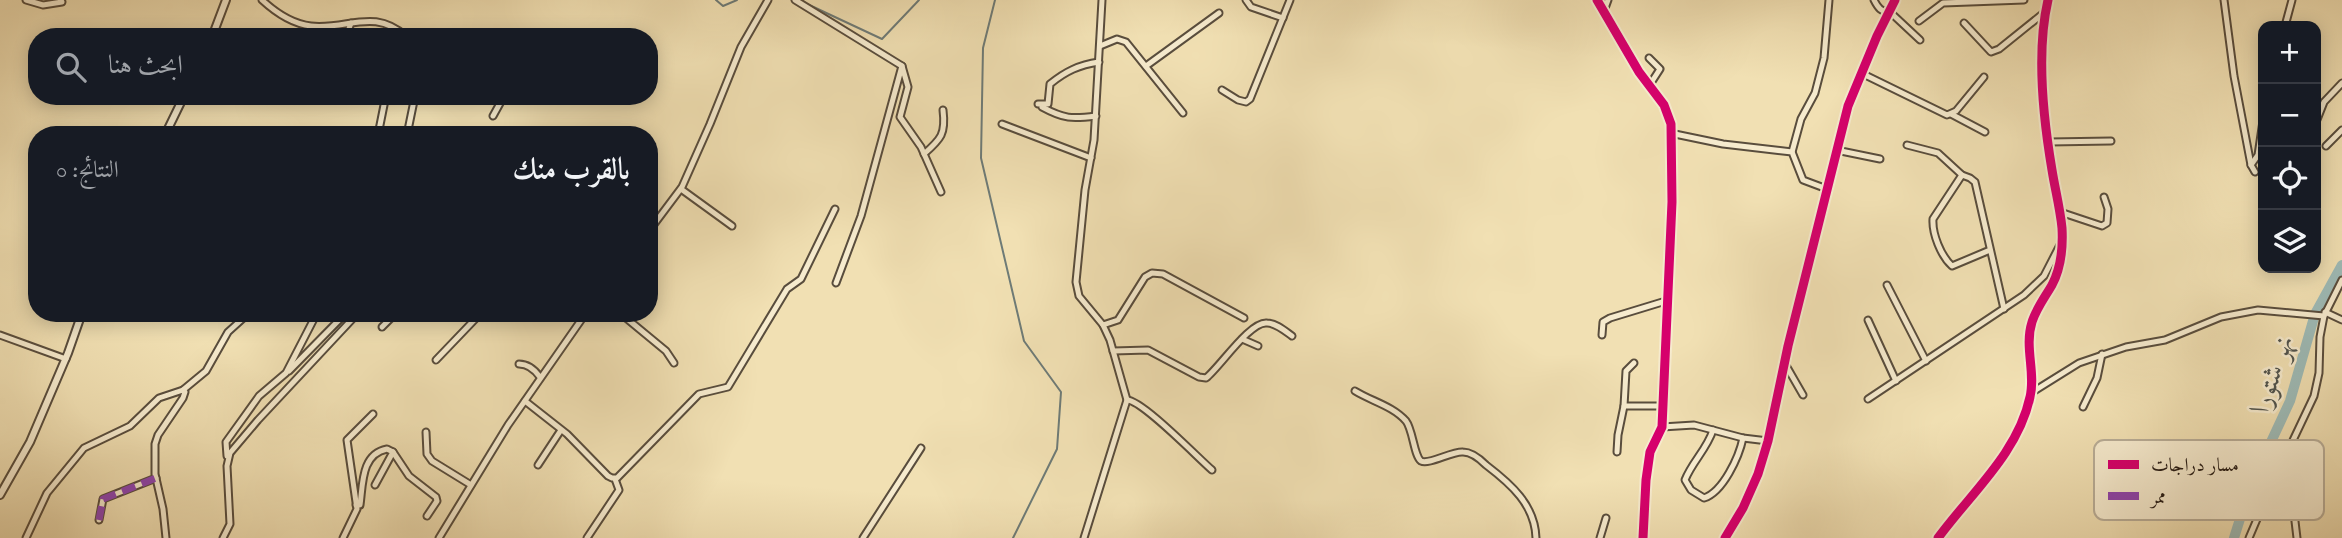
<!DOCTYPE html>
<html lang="ar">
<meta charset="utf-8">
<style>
body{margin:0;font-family:"IM FELL English",Amiri,serif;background:#20242c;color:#f1f3f6;direction:rtl}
.controls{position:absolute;right:21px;top:21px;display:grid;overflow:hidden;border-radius:14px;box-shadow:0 4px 18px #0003}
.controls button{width:63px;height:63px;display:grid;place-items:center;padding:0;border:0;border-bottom:2px solid #363941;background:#171b24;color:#f1f3f6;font:35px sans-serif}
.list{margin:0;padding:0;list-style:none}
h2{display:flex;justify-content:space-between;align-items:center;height:91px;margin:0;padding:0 28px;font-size:30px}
h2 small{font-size:23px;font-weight:400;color:#9ea1a6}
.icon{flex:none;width:38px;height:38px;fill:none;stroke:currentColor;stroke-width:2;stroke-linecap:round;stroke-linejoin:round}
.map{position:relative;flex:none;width:2342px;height:538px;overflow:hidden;direction:ltr}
.search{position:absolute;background:#171b24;box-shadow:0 4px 18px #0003;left:28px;top:28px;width:630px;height:77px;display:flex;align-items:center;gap:18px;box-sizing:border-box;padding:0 24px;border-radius:28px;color:#9ea1a6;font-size:26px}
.panel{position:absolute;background:#171b24;box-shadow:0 4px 18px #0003;left:28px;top:126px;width:630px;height:196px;border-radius:28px;direction:rtl}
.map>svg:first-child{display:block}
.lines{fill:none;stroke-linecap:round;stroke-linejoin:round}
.stream{stroke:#6e7b77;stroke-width:2}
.river{stroke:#9ebbb7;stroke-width:10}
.minor-casing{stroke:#594d3d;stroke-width:9}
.tertiary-casing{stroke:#594d3d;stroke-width:10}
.minor{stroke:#f6ebce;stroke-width:5}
.tertiary{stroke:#f6ebce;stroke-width:6}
.quiet{stroke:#8e44ad;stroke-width:7;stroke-dasharray:14 7;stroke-linecap:butt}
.cycleway-casing{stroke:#f6ebce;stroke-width:13}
.cycleway{stroke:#d6006c;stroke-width:9}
.labels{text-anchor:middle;stroke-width:5;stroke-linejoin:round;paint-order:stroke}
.water-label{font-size:28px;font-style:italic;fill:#50544e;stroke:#f6ebce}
.key{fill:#f6ebce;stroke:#b8ad97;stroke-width:2}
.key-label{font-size:19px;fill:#261c16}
</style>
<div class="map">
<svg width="2342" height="538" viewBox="0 0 2342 538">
<rect width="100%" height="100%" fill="#f1e0b3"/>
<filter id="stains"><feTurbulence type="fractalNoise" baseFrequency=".00286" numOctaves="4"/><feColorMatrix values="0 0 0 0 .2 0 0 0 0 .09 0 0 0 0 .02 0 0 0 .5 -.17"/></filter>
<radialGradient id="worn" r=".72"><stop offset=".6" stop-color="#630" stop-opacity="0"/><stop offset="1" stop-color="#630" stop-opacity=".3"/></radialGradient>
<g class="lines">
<!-- stream -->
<g class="stream">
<path d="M716,0L723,6L737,0"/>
<path d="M995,0L983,48L981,158L1024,341L1061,392L1057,449L1013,538"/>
<path d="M805,3L882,39L919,0"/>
</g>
<!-- river -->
<path class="river" d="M2234,538L2250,487L2290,401L2315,314L2342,265"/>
<defs>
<g id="minor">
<path d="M26,0L43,5L62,2"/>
<path d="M262,0C275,12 293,24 311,26C349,30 373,7 407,37"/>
<path d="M795,0L902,66L908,87L900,117L921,147L941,192"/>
<path d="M1246,0L1251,7L1283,18"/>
<path d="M1597,0L1639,72L1664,105L1671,124L1672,202L1662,427L1650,452L1646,480L1643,538"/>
<path d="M1874,0C1878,8 1881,12 1890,12L1920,40"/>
<path d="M2224,0L2234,76L2251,165L2255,172"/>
<path d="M1604,11L1608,0"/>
<path d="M1919,21L1943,3L2024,0"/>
<path d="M1964,23L1991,52L1999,49L2045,12"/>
<path d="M2285,26L2292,0"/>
<path d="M346,37L351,23"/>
<path d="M1100,46L1117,39L1126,42L1183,113"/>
<path d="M1649,58L1660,69L1649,86"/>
<path d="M1146,66L1219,13"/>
<path d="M1861,73L1947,115L1956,111L1984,77"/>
<path d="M1222,90L1238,100L1246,102L1250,99L1290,0"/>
<path d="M377,96L385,100L378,135"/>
<path d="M142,100L148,96"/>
<path d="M1038,104H1048L1050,84C1066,71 1079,65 1099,62"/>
<path d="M1042,107C1064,119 1072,119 1096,116"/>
<path d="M1951,114L1985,132"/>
<path d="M493,116L504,96"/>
<path d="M2316,122L2324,102L2342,83"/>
<path d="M1002,124L1091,158"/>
<path d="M1670,133L1723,144L1792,152L1803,180L1827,189"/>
<path d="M407,135L415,96"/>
<path d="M2049,142L2111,141"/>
<path d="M1907,145L1938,153L1962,175"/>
<path d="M2326,146L2342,130"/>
<path d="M1836,150L1880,159"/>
<path d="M1792,152L1801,119L1815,93L1824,58L1829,0"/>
<path d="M924,154C941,139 946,134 943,110"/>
<path d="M2251,165L2258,155L2263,121"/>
<path d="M681,189L732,226"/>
<path d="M2060,212L2102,226L2107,223L2108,209L2104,197"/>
<path d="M649,231L682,187L710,124L741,47L768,0"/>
<path d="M1990,250L1952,266C1941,256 1932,234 1933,219L1962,175L1970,178L1975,182L2004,309"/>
<path d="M836,283L861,216L902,66"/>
<path d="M1887,285L1926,361"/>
<path d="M2325,312L2342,320"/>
<path d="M149,313L151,315"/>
<path d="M620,313L666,351L674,363"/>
<path d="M1868,320L1896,381"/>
<path d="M1103,325L1118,320L1145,277L1152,273L1163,274L1244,318"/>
<path d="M382,327L396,313"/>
<path d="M0,335L66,359"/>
<path d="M1602,335L1603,322L1610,318L1669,300"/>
<path d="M1242,339L1258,346"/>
<path d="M1113,351L1148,350L1199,377L1206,378C1220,367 1250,321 1267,323C1276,323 1285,331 1292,336"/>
<path d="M436,360L481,313"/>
<path d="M1784,362L1803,395"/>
<path d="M519,364C528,364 535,370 540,377"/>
<path d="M289,371L346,313"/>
<path d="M183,390L206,371L228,332L249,313"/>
<path d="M1355,391C1371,401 1393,406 1406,421C1413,430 1414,456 1421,461C1429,465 1452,451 1463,452C1472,452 1480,459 1486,465C1511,484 1535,505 1536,538"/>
<path d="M2031,393L2079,363L2126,347L2165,340L2221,317L2258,310L2324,316"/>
<path d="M1868,399L2024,295L2044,276L2062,241"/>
<path d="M1127,400C1142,400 1197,457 1212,470"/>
<path d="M525,401L567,434L608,476L612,478H617L699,394L728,387L787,289L801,279L835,209"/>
<path d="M1624,406L1626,371L1634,363"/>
<path d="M2083,407L2097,378L2102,354"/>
<path d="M1662,427L1694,425L1743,438L1768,441"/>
<path d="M1713,430C1707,449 1692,462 1685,480L1691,490L1704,498C1723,492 1739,457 1743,438"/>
<path d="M426,432L427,454L432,461L471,485"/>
<path d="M393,452L409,476L436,497L437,501L427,516"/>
<path d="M1617,452L1618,435L1624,406H1663"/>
<path d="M2287,454L2297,538"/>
<path d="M227,456L226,442L259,396L286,373L317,313"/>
<path d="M538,465L561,430"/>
<path d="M356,505H360C363,484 361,454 387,449L393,452L375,485"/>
<path d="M99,520L103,499L156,478"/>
<path d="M26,538L47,493L84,448L130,426L159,398L183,390L185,392L183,398L158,435L155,444V474L163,509L166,538"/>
<path d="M223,538L230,524L227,466L230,453L258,420L358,313"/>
<path d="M343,538L357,509L347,440L373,414"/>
<path d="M439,538L508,425L586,313"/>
<path d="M587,538L619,490L615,479"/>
<path d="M863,538L921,448"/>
<path d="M1084,538L1127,400L1110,340L1103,325L1079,296L1076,282L1085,190L1094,140L1102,0"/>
<path d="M1600,538L1606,518"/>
<path d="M2249,538L2269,491L2314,396L2319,373L2320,337L2324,316L2342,280"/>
</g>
<g id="tertiary">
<path d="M212,37L226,0"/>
<path d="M165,135L184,96"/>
<path d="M0,495L30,442L68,353L82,313"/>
<path d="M1725,538L1743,508L1758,474L1768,441L1788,346L1848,106L1877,36L1895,0"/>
<path d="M1938,538C1971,493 2018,453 2030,397C2036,373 2024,347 2032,322C2036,309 2045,297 2052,285C2061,268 2063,246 2062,228C2060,208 2055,189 2052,170C2043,117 2036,52 2048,0"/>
</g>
</defs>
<!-- minor casing -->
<use href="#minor" class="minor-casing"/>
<!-- tertiary casing -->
<use href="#tertiary" class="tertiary-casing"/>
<!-- minor -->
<use href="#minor" class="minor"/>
<!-- tertiary -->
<use href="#tertiary" class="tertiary"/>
<!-- quiet -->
<path class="quiet" d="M99,520L103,499L156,478"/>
<defs>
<g id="cycleway">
<path d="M1597,0L1639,72L1664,105L1671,124L1672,202L1662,427L1650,452L1646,480L1643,538"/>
<path d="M1725,538L1743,508L1758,474L1768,441L1788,346L1848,106L1877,36L1895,0"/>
<path d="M1938,538C1971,493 2018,453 2030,397C2036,373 2024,347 2032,322C2036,309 2045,297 2052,285C2061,268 2063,246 2062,228C2060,208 2055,189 2052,170C2043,117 2036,52 2048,0"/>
</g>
</defs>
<!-- cycleway casing -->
<use href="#cycleway" class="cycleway-casing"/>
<!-- cycleway -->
<use href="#cycleway" class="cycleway"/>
</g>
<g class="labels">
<!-- water labels -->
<g class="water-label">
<text transform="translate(2271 373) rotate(-71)" y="10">نهر شتورا</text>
</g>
</g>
<!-- legend -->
<rect x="2094" y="440" width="230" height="80" rx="10" class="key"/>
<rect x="2108" y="460" width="31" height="9" fill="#d6006c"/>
<rect x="2108" y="492" width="31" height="8" fill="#8e44ad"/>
<g class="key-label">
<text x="2151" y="471">مسار دراجات</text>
<text x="2151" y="503">ممر</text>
</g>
<rect width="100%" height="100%" filter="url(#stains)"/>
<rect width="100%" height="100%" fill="url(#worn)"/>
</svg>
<div class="controls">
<button>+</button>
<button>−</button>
<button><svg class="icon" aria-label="locate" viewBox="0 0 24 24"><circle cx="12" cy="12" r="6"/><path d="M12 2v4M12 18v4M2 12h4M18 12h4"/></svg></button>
<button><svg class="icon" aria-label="layers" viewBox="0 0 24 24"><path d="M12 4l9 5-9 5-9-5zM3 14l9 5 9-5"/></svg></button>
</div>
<div class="search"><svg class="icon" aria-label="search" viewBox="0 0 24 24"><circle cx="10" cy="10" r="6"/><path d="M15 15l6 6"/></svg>ابحث هنا</div>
<section class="panel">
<h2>بالقرب منك<small>النتائج: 0</small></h2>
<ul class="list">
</ul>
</section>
</div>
